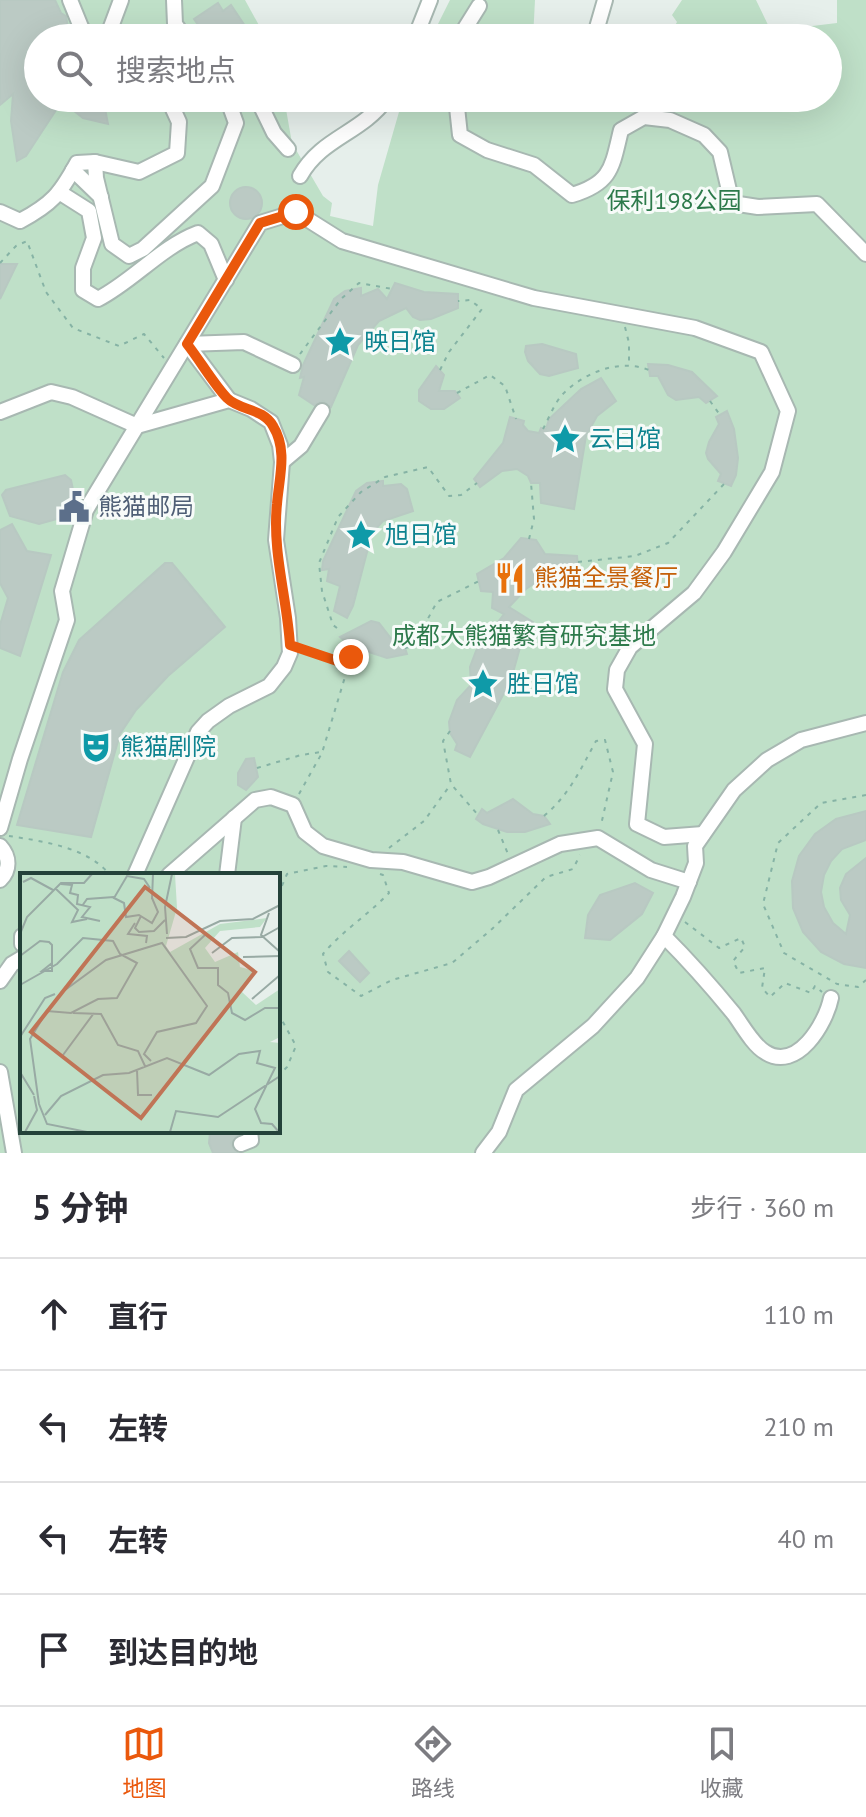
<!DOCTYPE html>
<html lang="zh">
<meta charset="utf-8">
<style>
body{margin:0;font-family:"PT Sans","Noto Sans SC",sans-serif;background:#f2f2f3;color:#2b2b33}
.stop{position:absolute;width:24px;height:24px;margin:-18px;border:6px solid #ea580c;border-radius:50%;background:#fff}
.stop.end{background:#ea580c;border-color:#fff;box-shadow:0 2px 8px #0008}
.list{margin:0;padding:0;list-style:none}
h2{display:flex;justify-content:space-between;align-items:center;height:104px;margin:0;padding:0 32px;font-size:34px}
h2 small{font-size:26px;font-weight:400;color:#7c7c81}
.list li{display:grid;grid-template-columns:52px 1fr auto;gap:24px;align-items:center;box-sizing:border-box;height:112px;padding:0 32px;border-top:2px solid #e1e1e2}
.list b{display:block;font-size:30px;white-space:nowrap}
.list em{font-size:26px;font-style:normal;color:#7c7c81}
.icon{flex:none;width:44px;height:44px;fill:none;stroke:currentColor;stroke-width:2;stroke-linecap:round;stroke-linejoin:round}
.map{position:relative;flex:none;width:866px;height:1153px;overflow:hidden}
.search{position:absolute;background:#fff;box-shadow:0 8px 32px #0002;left:24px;right:24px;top:24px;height:88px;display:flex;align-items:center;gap:20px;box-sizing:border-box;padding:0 28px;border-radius:44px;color:#7c7c81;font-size:30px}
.sheet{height:552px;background:#fff}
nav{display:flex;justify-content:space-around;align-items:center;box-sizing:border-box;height:112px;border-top:2px solid #e1e1e2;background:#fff;font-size:22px;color:#7c7c81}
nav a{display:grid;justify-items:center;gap:4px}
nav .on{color:#ea580c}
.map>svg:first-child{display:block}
.green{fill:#bfe0c8;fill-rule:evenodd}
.building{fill:#bbcac4;stroke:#b8c9c2;stroke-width:2}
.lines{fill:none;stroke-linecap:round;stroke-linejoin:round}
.minor-casing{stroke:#a8b8b2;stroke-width:18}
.path{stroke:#86b3a5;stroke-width:2;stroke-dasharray:4 6;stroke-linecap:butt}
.minor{stroke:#fff;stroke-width:14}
.route{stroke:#ea580c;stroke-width:10}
.labels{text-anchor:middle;stroke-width:6;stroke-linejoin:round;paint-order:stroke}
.park-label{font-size:24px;fill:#2d7a4b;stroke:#f7fbf9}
.culture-label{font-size:24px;fill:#0d838f;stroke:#f7fbf9;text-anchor:start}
.service-label{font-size:24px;fill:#4e5e75;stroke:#f7fbf9;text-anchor:start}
.food-label{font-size:24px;fill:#c56008;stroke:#f7fbf9;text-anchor:start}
.inset-road{fill:none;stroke:#98aaa4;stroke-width:2}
.view{fill:#c07456;fill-opacity:0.15;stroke:#c07456;stroke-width:4}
.inset-edge{fill:none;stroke:#24423a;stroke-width:4}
</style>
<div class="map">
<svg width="866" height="1153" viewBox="0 0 866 1153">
<rect width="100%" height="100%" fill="#e6efeb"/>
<!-- green -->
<g class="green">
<path d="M0,0H245L266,38H38V98H284L292,143L323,196L332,203L330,216L373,226L378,185L403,98H616L629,105L633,98H828V38H668L677,22L672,15L682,0H756L771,31L837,23V0H866V1153H0ZM22,875H278V1131H22Z"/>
<path d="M450,0H535L533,38H431Z"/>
</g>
<!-- building -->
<g class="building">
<path d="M0,0H55L61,13L66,16L70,38H38V98H103L108,124L83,118L69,107L60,104L26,156L17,161L11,121L13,94L0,105Z"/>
<path d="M218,3L223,11L231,5L247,29L238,35L240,38H195L194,34L201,29L194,19Z"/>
<circle cx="246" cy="203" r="16"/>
<path d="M0,264H17L0,299Z"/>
<path d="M395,283L424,292L458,294V308L431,319L420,320L413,317L406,308L379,321L358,345L331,407L323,401L314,405L299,395L304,377L300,378L303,365L334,299L345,291L361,288V296L378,289L387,299Z"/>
<path d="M542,344L576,354L578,368L549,376L540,374L528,361L525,352L526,346Z"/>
<path d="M648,364L668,365L692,372L717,396L706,403L699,397L676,400L668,395L658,376H650Z"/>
<path d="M436,366L444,375L439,391H455L460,398L444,409H431L419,401V390Z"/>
<path d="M601,378L616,401L597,416L586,436L574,509L541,503L540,483H531L528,476L517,469L502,471L480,487L474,479L503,443L510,417L524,421L523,425L528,431L539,433L541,428L546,429L549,419L581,389Z"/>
<path d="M727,411L734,429L738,458L736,475L731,486L718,481L721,474L708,459L706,453L709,442L719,424L716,417Z"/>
<path d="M65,475L71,480L76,504L68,516L39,524L10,516L2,495L6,490Z"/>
<path d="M383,481V486L401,484L407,489L413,511L383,521L372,533L353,606L347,618L334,611L340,586L327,581L329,569L322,570L323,561L356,491L367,483Z"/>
<path d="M12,524L27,551L51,555L20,656L0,648V625L8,598L0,583V530Z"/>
<path d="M521,538L536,540L545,554L577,556L578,565L548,574L526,589L509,607L533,622L521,644L511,680L470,757L455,750L457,744L450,733L449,722L457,700L471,685L470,667L476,651L504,614L492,608L493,592L481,591L477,574L504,558Z"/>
<path d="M165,563H172L225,627L168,676L136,710L120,734L91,837L17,825L63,672L79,640Z"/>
<path d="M371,621L379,623L393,641L404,645L407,654L387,658L351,646L340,637Z"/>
<path d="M254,758L258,777L246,790L238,785V773L246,759Z"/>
<path d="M513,799L533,814L544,816L550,824L525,832H507L483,824L476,819L482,809L487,813Z"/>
<path d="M866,811V840L842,849L831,861L824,875L821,892L824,907L833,923L846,934L850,915L841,900L840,888L846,874L866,858V968L844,964L821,952L803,932L793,908L792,881L799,856L815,834L836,819Z"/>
<path d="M635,883L653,893L642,914L610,940L585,938L588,915L600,895Z"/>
<path d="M349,951L369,973L360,982L339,961Z"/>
<path d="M235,1131L238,1135L231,1143L237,1153H213L209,1143L210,1132Z"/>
</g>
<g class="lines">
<defs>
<g id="minor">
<path d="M70,0L83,32"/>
<path d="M174,0L175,24L185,38"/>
<path d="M77,31L119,38"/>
<path d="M108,35L121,0"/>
<path d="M415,38L430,0"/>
<path d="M459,38L479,6"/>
<path d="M594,38L605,0"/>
<path d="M257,98L274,133L288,149"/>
<path d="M456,98L460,135L487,150L534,165L572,195C612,183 612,167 621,130L644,117L670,120L704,135L720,152L732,203L758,207L817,204L866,254"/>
<path d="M95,162L96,178L112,244L129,256L143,249L212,186L236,123L227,98"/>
<path d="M73,170L101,197"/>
<path d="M300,176C322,137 361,134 387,98"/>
<path d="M59,192L89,211L94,238L83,268V290L98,299C133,281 161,247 198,233L211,244L226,280"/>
<path d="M0,212L20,221C52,204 60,194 77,163L95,162L139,172L177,153L179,122L168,98"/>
<path d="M187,344L244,342L293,365"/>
<path d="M187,344L229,400"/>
<path d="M0,412L51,392L72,397L137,426L229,400L251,409L271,422L280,445L282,462L276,540L288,618L290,653L284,667L269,686L229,706L208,721L198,732L135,875"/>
<path d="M282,462L301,446L322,411"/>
<path d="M0,828L20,759L67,620L62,591L86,510L260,223L296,212L342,241L534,298L695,328L761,352L788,411L772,472L724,552L694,593L630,647L617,670L615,689L645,744L637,824L664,837L703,834"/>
<path d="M0,846C10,857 10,870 0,880"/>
<path d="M169,875L255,800L271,797L293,805L305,832L323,846L371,860L403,862L472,882L489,877L560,844L598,838L651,870L689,882"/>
<path d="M227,875L234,818"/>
<path d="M22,936V944"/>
<path d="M664,936C689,961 712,987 734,1014C742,1025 753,1045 765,1052C797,1073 826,1023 831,998"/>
<path d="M0,981L12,964L22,958"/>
<path d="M0,1072L14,1153"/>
<path d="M241,1144L251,1140L250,1131"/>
<path d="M483,1153L499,1132L516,1090L593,1026L637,978L664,936L683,897L696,863L695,846L734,790L767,760L801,740L866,723"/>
</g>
</defs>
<!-- minor casing -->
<use href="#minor" class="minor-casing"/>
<!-- path -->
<g class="path">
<path d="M0,263L16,246L27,241L46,292L73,328L119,346L144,334L164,358"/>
<path d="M625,327L629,343V364"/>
<path d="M300,354L341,299L359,283L392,289"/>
<path d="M440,370L449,352L482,309L470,300L458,301"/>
<path d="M457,393L490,375L505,386L516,419"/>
<path d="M710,401L720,415"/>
<path d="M543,429C549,418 554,404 562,395C583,373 619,358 649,370"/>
<path d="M529,539L534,519L531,483"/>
<path d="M578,562L635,556L668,543L725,483"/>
<path d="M337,628L333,625L322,591L319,563L338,517L361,492L385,477L428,467L449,496L461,495L477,483"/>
<path d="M405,648L413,646L437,602L479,581"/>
<path d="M302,649L349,665"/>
<path d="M450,731L443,741L451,784L478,815"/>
<path d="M257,768L301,755L321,752"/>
<path d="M299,794L322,753L351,657L358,648"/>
<path d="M866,795L821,803L778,843L763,904L784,953L837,984L858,987L866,980"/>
<path d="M544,816C570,794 580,770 596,741L605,740L613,772L601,825"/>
<path d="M498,830L508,854"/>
<path d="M9,836C41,841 88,847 110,875"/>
<path d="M389,848L424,821L451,784"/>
<path d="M380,874L383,875L389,893C368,915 342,931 323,954L328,972L361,996L392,980L452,963L492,929L546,877L573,869L580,855"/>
<path d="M278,895L287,874L326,866L347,867"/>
<path d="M685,922L719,948L741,938L745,947L733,961L739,973L765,968L762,988L770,997L785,983L811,993L815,986L822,992"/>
<path d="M278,1013L296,1046L287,1067L278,1076"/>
</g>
<!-- minor -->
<use href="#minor" class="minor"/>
</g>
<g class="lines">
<!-- route -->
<path class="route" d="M296,212L260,223L187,344C199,359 215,386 227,398C240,411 263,408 273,426C288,450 279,478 277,504C272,551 287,598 290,645L349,665L351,657"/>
</g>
<!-- icons -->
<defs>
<symbol id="sight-bare" viewBox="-9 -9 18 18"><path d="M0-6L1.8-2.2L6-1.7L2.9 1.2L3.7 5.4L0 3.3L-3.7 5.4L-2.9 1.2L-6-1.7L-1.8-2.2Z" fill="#0f9aa8" stroke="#f7fbf9" stroke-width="2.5" paint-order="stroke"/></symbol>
<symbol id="civic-bare" viewBox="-9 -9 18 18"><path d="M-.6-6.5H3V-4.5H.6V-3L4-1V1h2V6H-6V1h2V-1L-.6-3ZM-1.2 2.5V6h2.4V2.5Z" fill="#5c6f8a" stroke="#f7fbf9" stroke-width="2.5" paint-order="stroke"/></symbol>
<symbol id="restaurant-bare" viewBox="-9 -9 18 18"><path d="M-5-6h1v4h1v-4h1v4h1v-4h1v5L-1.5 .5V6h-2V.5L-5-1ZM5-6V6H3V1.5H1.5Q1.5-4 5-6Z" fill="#e8710a" stroke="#f7fbf9" stroke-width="2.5" paint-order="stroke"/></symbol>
<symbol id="theatre-bare" viewBox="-9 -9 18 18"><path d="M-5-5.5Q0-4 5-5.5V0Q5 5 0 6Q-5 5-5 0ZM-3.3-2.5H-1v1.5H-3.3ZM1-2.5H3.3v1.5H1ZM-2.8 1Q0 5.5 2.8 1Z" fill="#0f9aa8" stroke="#f7fbf9" stroke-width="2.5" paint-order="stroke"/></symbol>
</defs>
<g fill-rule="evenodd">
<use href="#sight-bare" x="318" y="320" width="44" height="44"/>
<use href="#sight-bare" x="543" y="417" width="44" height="44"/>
<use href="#civic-bare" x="52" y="485" width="44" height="44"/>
<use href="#sight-bare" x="339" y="513" width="44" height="44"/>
<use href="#restaurant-bare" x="488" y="556" width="44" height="44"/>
<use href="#sight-bare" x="461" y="662" width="44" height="44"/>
<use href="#theatre-bare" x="74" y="725" width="44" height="44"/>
</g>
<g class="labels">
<!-- park labels -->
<g class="park-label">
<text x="674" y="209">保利198公园</text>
<text x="524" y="644">成都大熊猫繁育研究基地</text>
</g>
<!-- culture labels -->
<g class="culture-label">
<text x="364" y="350">映日馆</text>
<text x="589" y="447">云日馆</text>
<text x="385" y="543">旭日馆</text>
<text x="507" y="692">胜日馆</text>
<text x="120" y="755">熊猫剧院</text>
</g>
<!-- service labels -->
<g class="service-label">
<text x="98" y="515">熊猫邮局</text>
</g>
<!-- food labels -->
<g class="food-label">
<text x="534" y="586">熊猫全景餐厅</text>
</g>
</g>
<!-- overview -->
<g transform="translate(20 873)">
<rect width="260" height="260" fill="#e6efeb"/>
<path d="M0,1H155L157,35L146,73L150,79L200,51L247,45L240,54L200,58L185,75L195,89L218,79L220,94L236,98L222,119L236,132L260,116V164L250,169L260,170V259H0Z" fill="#bfe0c8"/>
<path class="inset-road" d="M3,9L11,5L33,17M41,11L52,12L50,20L58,22L57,31L70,34L62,44L80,48M130,15L124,6L107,3L94,25L104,30L106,44L119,42L132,50L138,39L132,25M36,16L58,37L52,49L67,46M132,26L133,1M62,33L67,26L94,24M249,40L241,62L260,79M121,43L115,55L119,59L134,58L145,47M115,50L108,61L127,63L126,70M0,61L7,44L41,10H64L72,1M147,61L145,34L152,1M185,62L170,76L178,95H198V112L208,120L212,140L225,147L245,135H260M146,65L166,64L200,48L233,46L260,32M192,80L212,65L242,64L260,54M0,83L20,68L29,69L32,72V98H22L32,90M223,84L260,83M0,112L37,91L63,65L93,68L100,81L117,90L97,125L78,126L51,140L27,138L10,166L19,231L27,251L67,259M41,120L86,87L142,70L187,133L176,150L137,159L124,181L131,188M232,126L260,102M53,140L81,141L98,172L118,178L125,193M0,164L25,125L35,121M43,182L74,140M117,197L118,222H132M0,199L14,222M25,242L41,223L83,202L109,200L147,185L189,202L219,181L240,178L237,190L255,195L235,236L241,250L252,251L259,259M5,259L17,237L14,223M150,259L156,238L198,244L260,203"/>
<path class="view" d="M125,14L235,99L121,245L11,159Z"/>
<rect width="260" height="260" class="inset-edge"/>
</g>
</svg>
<div class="stop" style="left:296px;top:212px"></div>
<div class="stop end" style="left:351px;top:657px"></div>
<div class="search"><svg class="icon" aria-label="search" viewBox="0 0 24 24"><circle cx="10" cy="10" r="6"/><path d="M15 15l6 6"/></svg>搜索地点</div>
</div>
<section class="sheet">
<h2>5 分钟<small>步行 · 360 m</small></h2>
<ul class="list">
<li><svg class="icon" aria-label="ahead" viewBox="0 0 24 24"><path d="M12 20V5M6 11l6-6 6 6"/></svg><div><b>直行</b></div><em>110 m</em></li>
<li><svg class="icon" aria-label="left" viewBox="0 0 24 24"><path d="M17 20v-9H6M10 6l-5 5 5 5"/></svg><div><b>左转</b></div><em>210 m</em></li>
<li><svg class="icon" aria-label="left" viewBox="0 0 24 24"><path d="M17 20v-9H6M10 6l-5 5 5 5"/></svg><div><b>左转</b></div><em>40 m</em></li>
<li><svg class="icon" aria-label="arrive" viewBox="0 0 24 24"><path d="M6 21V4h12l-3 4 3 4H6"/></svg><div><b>到达目的地</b></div></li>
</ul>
</section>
<nav>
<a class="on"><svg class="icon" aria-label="map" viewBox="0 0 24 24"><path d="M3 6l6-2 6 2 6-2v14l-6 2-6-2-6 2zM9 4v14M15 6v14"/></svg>地图</a>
<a><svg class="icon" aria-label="directions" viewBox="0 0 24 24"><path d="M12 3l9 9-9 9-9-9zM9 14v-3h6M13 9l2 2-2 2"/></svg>路线</a>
<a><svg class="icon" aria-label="saved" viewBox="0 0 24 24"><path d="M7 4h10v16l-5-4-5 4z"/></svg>收藏</a>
</nav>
